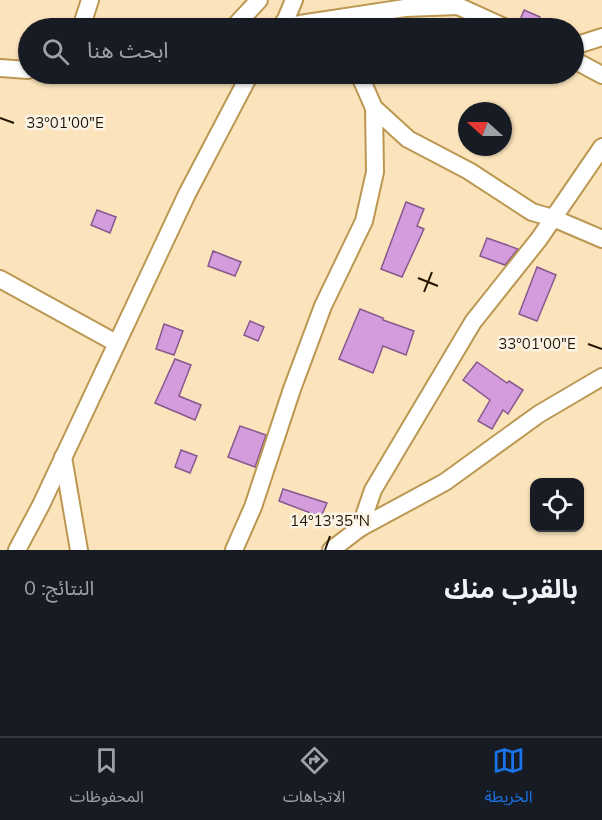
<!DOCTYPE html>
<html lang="ar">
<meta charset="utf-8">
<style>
body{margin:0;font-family:Mulish,"Noto Sans Arabic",sans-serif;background:#20242c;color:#f1f3f6;direction:rtl}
.controls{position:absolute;right:18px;bottom:18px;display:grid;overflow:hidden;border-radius:12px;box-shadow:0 2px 4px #0004}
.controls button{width:54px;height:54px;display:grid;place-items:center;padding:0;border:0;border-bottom:2px solid #363941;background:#171b24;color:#f1f3f6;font:30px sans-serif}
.compass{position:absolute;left:458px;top:102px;width:54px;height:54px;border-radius:50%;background:#171b24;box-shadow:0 2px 4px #0004;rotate:291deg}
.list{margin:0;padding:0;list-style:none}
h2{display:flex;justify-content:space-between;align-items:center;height:78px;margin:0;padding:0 24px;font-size:26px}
h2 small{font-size:20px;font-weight:400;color:#9ea1a6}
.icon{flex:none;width:33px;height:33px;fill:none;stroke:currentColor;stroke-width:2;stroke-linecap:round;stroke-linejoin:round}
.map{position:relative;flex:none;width:602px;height:550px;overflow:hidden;direction:ltr}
.search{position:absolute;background:#171b24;box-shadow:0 2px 4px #0004;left:18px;right:18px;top:18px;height:66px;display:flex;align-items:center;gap:15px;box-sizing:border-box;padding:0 21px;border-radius:33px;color:#9ea1a6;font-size:22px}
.sheet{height:186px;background:#171b24}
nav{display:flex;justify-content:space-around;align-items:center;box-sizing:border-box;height:84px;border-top:2px solid #363941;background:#171b24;font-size:16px;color:#9ea1a6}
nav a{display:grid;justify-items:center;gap:3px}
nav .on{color:#1a73e8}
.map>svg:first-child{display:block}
.building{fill:#d59cdd;stroke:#87588e;stroke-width:1.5}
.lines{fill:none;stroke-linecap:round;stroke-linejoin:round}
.minor-casing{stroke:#bb9752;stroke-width:20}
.minor{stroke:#fff;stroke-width:16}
.ticks{fill:none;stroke:#231500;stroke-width:2}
.ticks-label{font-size:15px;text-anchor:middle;fill:#231500;stroke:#fbf4e6;stroke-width:5;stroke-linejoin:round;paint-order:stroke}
</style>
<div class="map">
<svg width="602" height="550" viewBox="0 0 602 550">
<rect width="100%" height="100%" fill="#fbe4bc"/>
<!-- building -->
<g class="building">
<path d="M524,10L540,17L535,28H517Z"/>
<path d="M406,202L424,209L417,226L424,229L402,277L381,269Z"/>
<path d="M97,210L116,217L110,233L91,225Z"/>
<path d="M487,238L518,249L505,265L480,256Z"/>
<path d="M213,251L241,262L235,276L208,266Z"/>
<path d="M537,267L556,275L537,321L519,314Z"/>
<path d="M360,309L383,318V320L414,331L406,355L383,346L373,373L339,359Z"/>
<path d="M250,321L264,327L258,341L244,335Z"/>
<path d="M164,324L183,331L174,355L156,349Z"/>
<path d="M175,359L191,365L179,396L201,405L195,420L155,403Z"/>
<path d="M477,362L507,383L509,381L523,390L508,414L503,410L492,429L478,421L490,400L463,380Z"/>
<path d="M240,426L266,435L255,467L228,457Z"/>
<path d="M181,450L197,456L190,473L175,467Z"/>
<path d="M283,489L327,503L321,517L279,501Z"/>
</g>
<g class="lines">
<defs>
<g id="minor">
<path d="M449,2L506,28"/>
<path d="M81,28L90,0"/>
<path d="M233,28L259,0"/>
<path d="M280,28L286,19L294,0"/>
<path d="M282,28L300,24L405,8L458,6"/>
<path d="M574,46L602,37"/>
<path d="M574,60L602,75"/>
<path d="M0,68L28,70"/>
<path d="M359,74L374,108L408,139L469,171L532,212L553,218L602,239"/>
<path d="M0,279L116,343"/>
<path d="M63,457L79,550"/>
<path d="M360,528L445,482L539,414L602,377"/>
<path d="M17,550L41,505L187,194L250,74"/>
<path d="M234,550L253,507L292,389L323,306L364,221L375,172L374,108"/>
<path d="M331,550L360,528L373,490L473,322L539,239L602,147"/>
</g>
</defs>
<!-- minor casing -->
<use href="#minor" class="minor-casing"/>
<!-- minor -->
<use href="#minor" class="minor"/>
</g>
<!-- ticks -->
<path class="ticks" d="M0,118L14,123M418,278L438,286M424,292L432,272M588,344L602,349M325,550L330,536"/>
<g class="ticks-label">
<text x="65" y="128">33°01'00"E</text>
<text x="537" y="349">33°01'00"E</text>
<text x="330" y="526">14°13'35"N</text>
</g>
</svg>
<div class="controls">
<button><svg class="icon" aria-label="locate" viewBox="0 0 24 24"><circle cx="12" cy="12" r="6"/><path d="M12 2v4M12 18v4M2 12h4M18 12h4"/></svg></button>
</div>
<svg class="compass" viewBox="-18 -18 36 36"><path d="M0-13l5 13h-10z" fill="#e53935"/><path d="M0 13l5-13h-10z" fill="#9ea1a6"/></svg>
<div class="search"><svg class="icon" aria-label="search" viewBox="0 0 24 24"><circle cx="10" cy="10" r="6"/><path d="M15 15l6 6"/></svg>ابحث هنا</div>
</div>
<section class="sheet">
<h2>بالقرب منك<small>النتائج: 0</small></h2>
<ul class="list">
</ul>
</section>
<nav>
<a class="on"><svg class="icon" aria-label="map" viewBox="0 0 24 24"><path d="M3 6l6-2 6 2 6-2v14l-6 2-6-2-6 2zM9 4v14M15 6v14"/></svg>الخريطة</a>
<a><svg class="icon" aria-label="directions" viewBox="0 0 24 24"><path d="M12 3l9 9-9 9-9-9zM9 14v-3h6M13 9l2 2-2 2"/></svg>الاتجاهات</a>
<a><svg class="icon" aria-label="saved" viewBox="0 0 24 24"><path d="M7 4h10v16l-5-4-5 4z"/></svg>المحفوظات</a>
</nav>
